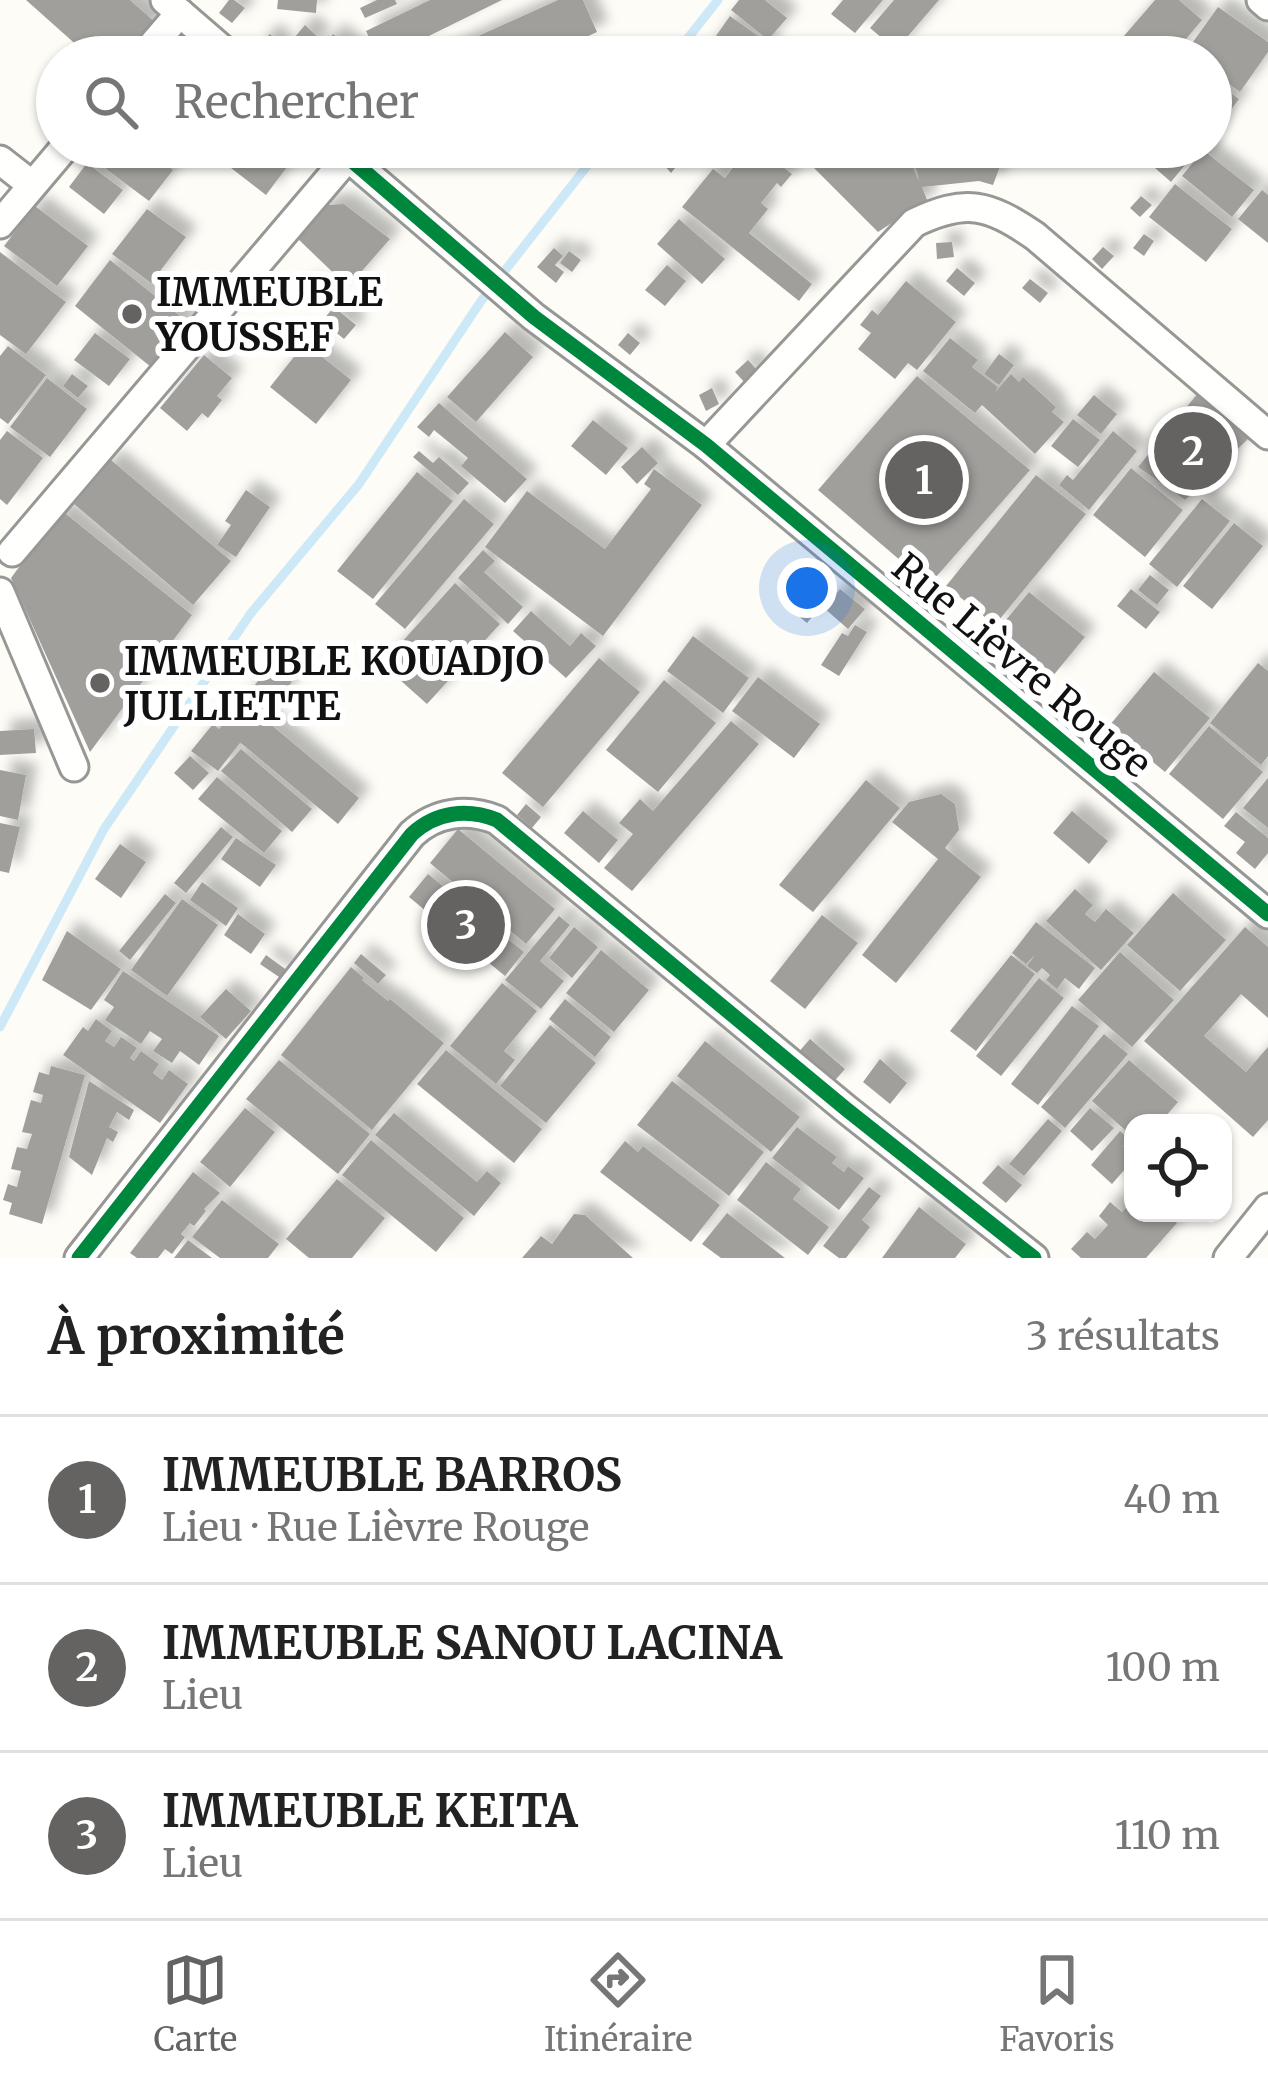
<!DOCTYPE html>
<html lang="fr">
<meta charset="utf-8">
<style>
body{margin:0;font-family:Merriweather,serif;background:#f6f6f6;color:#222}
.controls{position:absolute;right:36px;bottom:36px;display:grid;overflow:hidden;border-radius:24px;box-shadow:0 3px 9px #0004}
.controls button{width:108px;height:108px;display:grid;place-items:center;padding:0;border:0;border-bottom:3px solid #e0e0e0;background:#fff;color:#222;font:60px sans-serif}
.you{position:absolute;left:807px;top:588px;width:42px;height:42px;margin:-30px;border:9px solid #fff;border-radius:50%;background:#1a73e8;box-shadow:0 0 0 18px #1a73e833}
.badge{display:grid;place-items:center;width:78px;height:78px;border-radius:50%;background:#646362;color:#fff;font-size:39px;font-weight:700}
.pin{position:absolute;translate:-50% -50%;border:6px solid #fff;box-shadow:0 3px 12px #0006}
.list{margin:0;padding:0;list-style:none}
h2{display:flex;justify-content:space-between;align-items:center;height:156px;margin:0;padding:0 48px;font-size:51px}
h2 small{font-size:39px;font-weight:400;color:#767676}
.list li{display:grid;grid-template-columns:78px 1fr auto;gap:36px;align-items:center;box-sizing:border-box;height:168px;padding:0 48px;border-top:3px solid #e0e0e0}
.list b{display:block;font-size:45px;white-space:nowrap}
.list p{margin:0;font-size:39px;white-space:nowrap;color:#767676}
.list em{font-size:39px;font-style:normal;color:#767676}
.icon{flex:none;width:66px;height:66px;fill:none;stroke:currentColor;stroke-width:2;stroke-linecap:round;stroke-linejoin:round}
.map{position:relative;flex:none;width:1268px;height:1258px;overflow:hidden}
.search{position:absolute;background:#fff;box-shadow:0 3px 9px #0004;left:36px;right:36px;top:36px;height:132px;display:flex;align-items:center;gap:30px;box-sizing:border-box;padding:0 42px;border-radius:66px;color:#767676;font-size:45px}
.sheet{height:660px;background:#fff}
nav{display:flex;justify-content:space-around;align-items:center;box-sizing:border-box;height:168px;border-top:3px solid #e0e0e0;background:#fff;font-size:33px;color:#767676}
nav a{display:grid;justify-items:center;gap:6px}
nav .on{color:#646362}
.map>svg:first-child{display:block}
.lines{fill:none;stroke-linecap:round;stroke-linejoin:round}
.stream{stroke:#cde8f7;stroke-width:9}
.building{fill:#a19f9c;filter:url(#shadow)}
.street-casing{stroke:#979795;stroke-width:33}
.street{stroke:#fffffe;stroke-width:27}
.cycleway-casing{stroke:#fff;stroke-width:22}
.cycleway{stroke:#00873e;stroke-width:15}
.poi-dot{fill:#646362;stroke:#fff;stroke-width:4.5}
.labels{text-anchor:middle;stroke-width:12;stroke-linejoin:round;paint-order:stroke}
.poi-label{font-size:39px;font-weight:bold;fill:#111;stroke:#fff;text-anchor:start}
.street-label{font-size:39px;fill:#111;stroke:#fff}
</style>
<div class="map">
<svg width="1268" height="1258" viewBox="0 0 1268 1258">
<defs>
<filter id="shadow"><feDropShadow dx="11" dy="-11" stdDeviation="6" flood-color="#0004"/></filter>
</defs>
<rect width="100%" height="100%" fill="#fdfcf7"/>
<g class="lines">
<!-- stream -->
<g class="stream">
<path d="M673,57L718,0"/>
<path d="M0,1027L104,829L251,613L359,484L481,301L602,147"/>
</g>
</g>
<!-- building -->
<g class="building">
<path d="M26,0H130L155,22L127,57H90Z"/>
<path d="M229,0H234L245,8L232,23L219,13Z"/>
<path d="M278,0H317L316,13L277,9Z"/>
<path d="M377,0H395L397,4L365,18L360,8Z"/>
<path d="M430,0H502L386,57H378L366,31Z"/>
<path d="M558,0H583L597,32L542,57H432Z"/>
<path d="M739,0H765L787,18L768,40L731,10Z"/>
<path d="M843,0H883L855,33L831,14Z"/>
<path d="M894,0H939L896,50L870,28Z"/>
<path d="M1155,0H1179L1202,20L1171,57H1133L1117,44Z"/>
<path d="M1218,7L1268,42V52L1240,92L1211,71V57H1191L1185,53Z"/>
<path d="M730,16L771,45L762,57H701Z"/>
<path d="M305,25L320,39L302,57L288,45Z"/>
<path d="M270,34L283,48L274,57H265L255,48Z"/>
<path d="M333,34L363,57H315Z"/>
<path d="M1211,78L1239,99L1211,137Z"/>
<path d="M134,147H143L173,170L149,201L106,169L112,160L120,166Z"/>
<path d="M204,147H278L293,159L266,195Z"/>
<path d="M648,147H692L671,173Z"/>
<path d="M730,147L744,150L746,147H758L792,174L781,187L777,183L761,203L768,209L749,233L812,284L799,301L682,207L713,169L725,178L734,166L723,156Z"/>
<path d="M793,147H904L919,181L911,147H1017L1012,166L1001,164L993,185L979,181L922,187L927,200L878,232Z"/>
<path d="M1065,147H1107L1090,168Z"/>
<path d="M1131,147H1200L1171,182Z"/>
<path d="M1203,150L1254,190L1232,217L1182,176Z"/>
<path d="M87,163L123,190L104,214L69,187Z"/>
<path d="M1175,184L1232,229L1206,262L1149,217Z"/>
<path d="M1262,190L1268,195V243L1238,219Z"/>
<path d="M1141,196L1152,205L1140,217L1130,208Z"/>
<path d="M344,204L390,239L348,287L296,237L327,205Z"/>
<path d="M35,206L88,246L57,286L4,246Z"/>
<path d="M147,209L186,237L151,283L112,254Z"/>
<path d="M679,219L725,259L702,284L657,244Z"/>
<path d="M1144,234L1154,241L1144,256L1133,248Z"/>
<path d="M952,242L954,257L937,259L936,243Z"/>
<path d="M1103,247L1114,256L1102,269L1092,259Z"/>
<path d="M554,248L563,256L555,265L564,272L556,283L537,267Z"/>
<path d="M569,251L581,260L572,272L560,263Z"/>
<path d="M0,252L66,302L26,354L0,335Z"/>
<path d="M110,260L189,323L151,367L75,306Z"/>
<path d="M667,265L686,281L665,306L645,290Z"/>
<path d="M957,268L975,283L964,296L946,281Z"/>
<path d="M1030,279L1048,293L1040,303L1022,288Z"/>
<path d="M906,281L956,322L917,370L908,363L895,379L858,349L871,333L860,325L872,310L878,315Z"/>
<path d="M309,284L329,300L319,311L300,295Z"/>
<path d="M334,307L356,325L344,339L322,321Z"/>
<path d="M505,332L533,357L476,422L447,397Z"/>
<path d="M95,333L130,359L109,386L74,360Z"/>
<path d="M628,333L640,343L630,355L618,345Z"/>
<path d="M950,338L978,360L972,367L998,387L995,392L1011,374L1019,382L1023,377L1056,407L1052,412L1064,422L1035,454L982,405L975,413L923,371Z"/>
<path d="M305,343L351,380L316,424L270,387Z"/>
<path d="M8,346L46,375L8,424L0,418V356Z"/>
<path d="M999,354L1014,365L999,385L984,374Z"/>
<path d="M204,355L232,378L217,396L222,400L208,418L202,413L187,431L160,408Z"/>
<path d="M748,360L759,372L746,384L735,372Z"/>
<path d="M72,374L88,386L78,398L63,386Z"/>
<path d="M917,376L1030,470L929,585L818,490Z"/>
<path d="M47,378L87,409L50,457L10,427Z"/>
<path d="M712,388L719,404L706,411L699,395Z"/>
<path d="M1198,393L1252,435L1185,500L1138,467Z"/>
<path d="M1094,395L1117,414L1101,434L1077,415Z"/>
<path d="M439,403L527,479L505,503L461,466L468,458L434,430L429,437L417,427Z"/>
<path d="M1073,419L1100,440L1078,467L1051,446Z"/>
<path d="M593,420L628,448L606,475L571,446Z"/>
<path d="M7,431L43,458L7,505L0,499V440Z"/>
<path d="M1113,431L1137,451L1089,510L1059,485L1067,475L1073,480Z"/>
<path d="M642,447L658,463L637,484L621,467Z"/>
<path d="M419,451L433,463L439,457L469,483L458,495L413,457Z"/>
<path d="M111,460L231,561L193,605L74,504Z"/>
<path d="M1131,468L1183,510L1145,557L1093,515Z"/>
<path d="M654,469L702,505L603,636L485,547L527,491L605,549L651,489L644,484Z"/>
<path d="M417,472L453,501L373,599L337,571Z"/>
<path d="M1036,475L1086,514L995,625L946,586Z"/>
<path d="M246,490L270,507L236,557L217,545L231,525L225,521Z"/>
<path d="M464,499L494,524L405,629L375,604Z"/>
<path d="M1202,499L1230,521L1177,587L1149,564Z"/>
<path d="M61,510L192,615L90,752L11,578Z"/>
<path d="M1234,523L1263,546L1212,609L1183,586Z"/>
<path d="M483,550L495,561L484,572L523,607L508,624L458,578Z"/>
<path d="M1150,575L1169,590L1157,605L1138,590Z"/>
<path d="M455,583L500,624L427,704L382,664Z"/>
<path d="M802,586L823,604L807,623L785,605Z"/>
<path d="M840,589L865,609L848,629L824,608Z"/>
<path d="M1131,589L1160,612L1146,629L1117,606Z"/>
<path d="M1029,592L1085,637L1052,677L996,632Z"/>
<path d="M531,611L570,646L581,633L596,646L566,678L513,631Z"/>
<path d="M855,625L867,632L839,676L821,665L842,633L848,636Z"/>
<path d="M992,634L1008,647L999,659L983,646Z"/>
<path d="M693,636L749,678L723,713L667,671Z"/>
<path d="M599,658L640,692L543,807L502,773Z"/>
<path d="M1258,663L1268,671V756L1261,765L1210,723Z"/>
<path d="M271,665L292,682L263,718L359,798L338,824L242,744L240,743L218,771L191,751L213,724L219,729Z"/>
<path d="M1154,672L1210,718L1165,772L1109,726Z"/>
<path d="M758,677L820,724L794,758L732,711Z"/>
<path d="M664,680L716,723L658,792L606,750Z"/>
<path d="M731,721L759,744L632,891L604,868L633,834L619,823L640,799L653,811Z"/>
<path d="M1209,726L1263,772L1223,819L1169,774Z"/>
<path d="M34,729L36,753L0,755V731Z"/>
<path d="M241,749L312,809L292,832L221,771Z"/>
<path d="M190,756L209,773L193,790L174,773Z"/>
<path d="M0,770L26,775L18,820L0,816Z"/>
<path d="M217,777L282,831L264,853L198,799Z"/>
<path d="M1268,778V828L1243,808Z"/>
<path d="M866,780L900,808L813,912L779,885Z"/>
<path d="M941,794L955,804L959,830L945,848L981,877L896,983L862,955L938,859L892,822L909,802Z"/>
<path d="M526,804L541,817L532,828L517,815Z"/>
<path d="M583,811L618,840L599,863L564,833Z"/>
<path d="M1072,811L1108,841L1089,864L1053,833Z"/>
<path d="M1236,812L1268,838V853L1255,869L1236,853L1245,842L1224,826Z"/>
<path d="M0,823L20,827L9,873L0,871Z"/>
<path d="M221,827L233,837L186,893L174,883Z"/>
<path d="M458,829L555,909L526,944L430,863Z"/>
<path d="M236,838L276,865L260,887L221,859Z"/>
<path d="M120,844L146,862L121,898L95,879Z"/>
<path d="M428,874L524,952L505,976L409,897Z"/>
<path d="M202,882L238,908L226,926L190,900Z"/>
<path d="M1075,889L1093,905L1085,914L1095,922L1106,909L1134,933L1101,970L1046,921Z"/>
<path d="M1173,893L1226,940L1180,991L1127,945Z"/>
<path d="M165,894L176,903L130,960L119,951Z"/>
<path d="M182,899L218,925L167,996L131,970Z"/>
<path d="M238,914L265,934L251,954L224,935Z"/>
<path d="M822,915L858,943L805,1009L770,981Z"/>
<path d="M559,916L570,925L540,961L564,981L541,1009L505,980Z"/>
<path d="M1036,922L1095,968L1079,989L1065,978L1057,989L1046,980L1050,975L1042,968L1037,973L1027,966L1035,955L1026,964L1012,953Z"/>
<path d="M574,927L598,947L572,978L549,958Z"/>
<path d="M1245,927L1268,947V1018L1241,994L1204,1036L1246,1072L1268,1047V1120L1253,1137L1144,1041Z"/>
<path d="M67,931L121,969L91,1010L42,980Z"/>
<path d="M601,950L649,990L614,1032L566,993Z"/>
<path d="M1120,952L1174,1000L1132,1047L1078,1000Z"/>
<path d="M361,954L386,975L378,984L354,963Z"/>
<path d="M266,955L288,971L282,979L260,964Z"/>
<path d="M1011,955L1035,974L976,1051L950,1031Z"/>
<path d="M351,967L364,978L362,980L388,1001L390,999L444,1043L372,1130L281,1055Z"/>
<path d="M123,971L219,1036L199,1065L180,1051L172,1063L153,1051L162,1039L150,1031L141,1044L105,1020L114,1007L104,1000Z"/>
<path d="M1039,978L1064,998L1001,1076L976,1056Z"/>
<path d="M502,983L537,1011L504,1051L515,1060L496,1084L450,1046Z"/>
<path d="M226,989L251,1011L226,1039L200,1017Z"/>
<path d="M565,999L611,1037L595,1057L549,1019Z"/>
<path d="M1072,1006L1099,1026L1038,1105L1011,1084Z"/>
<path d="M96,1019L112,1031L105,1041L114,1047L121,1037L137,1048L130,1058L134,1061L141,1051L159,1064L153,1073L162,1080L169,1070L188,1084L160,1123L63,1055L83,1027L88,1031Z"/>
<path d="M550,1025L596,1063L546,1123L500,1086Z"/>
<path d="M1104,1034L1128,1054L1065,1128L1041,1107Z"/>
<path d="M810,1039L845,1069L831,1085L796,1055Z"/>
<path d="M705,1041L800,1117L771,1152L677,1076Z"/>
<path d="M446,1050L542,1129L514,1163L417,1084Z"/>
<path d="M880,1059L907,1083L890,1104L863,1082Z"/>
<path d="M279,1060L370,1134L338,1174L246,1099Z"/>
<path d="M1129,1060L1178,1102L1160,1123H1133V1137L1092,1101Z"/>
<path d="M51,1066L85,1075L42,1224L9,1214L12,1203L3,1200L8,1184L17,1187L21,1171L11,1169L17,1147L27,1149L32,1134L22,1132L31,1100L41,1103L43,1095L33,1092L39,1072L49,1075Z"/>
<path d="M89,1081L134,1110L129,1120L117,1112L109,1127L118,1132L113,1142L107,1138L92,1175L69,1157Z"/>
<path d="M672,1081L764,1152L729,1196L637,1125Z"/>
<path d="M245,1108L275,1132L230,1187L200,1162Z"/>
<path d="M1090,1108L1114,1128L1092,1151L1070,1131Z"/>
<path d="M394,1113L477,1182L487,1171L501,1183L474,1216L375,1135Z"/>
<path d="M1048,1119L1062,1131L1024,1176L1009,1164Z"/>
<path d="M797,1127L837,1157L832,1163L844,1172L848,1166L864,1178L839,1210L772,1158Z"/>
<path d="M1120,1131L1129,1139L1123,1146L1133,1155V1160L1112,1184L1091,1165Z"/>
<path d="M371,1140L464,1218L436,1252L342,1175Z"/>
<path d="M625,1141L638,1152L643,1146L720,1205L691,1242L600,1172Z"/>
<path d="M766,1162L801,1189L793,1199L829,1227L808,1255L737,1200Z"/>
<path d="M998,1165L1022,1185L1006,1203L982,1183Z"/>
<path d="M193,1172L220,1193L204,1209L206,1211L194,1226L190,1223L181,1234L185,1237L172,1254L165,1249L158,1258H137L130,1253Z"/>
<path d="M337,1179L385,1218L352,1258H309L286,1239Z"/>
<path d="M869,1187L881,1196L862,1220L870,1227L846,1258H839L823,1246Z"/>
<path d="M222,1200L279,1244L268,1258H220L192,1237Z"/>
<path d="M1133,1200V1213H1165L1177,1223L1146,1258H1081L1071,1249L1087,1232L1095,1239L1108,1225L1099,1216L1110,1202L1122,1212Z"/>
<path d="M919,1207L966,1244L955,1258H882Z"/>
<path d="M727,1213L785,1258H721L702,1244Z"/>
<path d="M574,1214L585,1215L633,1258H522L541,1236L552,1244Z"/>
<path d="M188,1240L212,1258H174Z"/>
</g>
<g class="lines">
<defs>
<g id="street">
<path d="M165,0L231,57"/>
<path d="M1261,0L1268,6"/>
<path d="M142,57L180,13"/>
<path d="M336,147L534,317L706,445L1268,914"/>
<path d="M0,160L32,185"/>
<path d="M0,224L65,147"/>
<path d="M706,445L914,223C966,198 988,204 1035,236L1268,435"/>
<path d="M12,552L348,157"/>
<path d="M0,592L74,767"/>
<path d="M79,1258L412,834C436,812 467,808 497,820L846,1109L1034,1258"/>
<path d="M1228,1258L1268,1208"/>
</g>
</defs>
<!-- street casing -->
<use href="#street" class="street-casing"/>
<!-- street -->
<use href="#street" class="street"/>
<defs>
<g id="cycleway">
<path d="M336,147L534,317L706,445L1268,914"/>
<path d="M79,1258L412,834C436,812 467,808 497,820L846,1109L1034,1258"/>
</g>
</defs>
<!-- cycleway casing -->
<use href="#cycleway" class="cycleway-casing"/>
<!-- cycleway -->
<use href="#cycleway" class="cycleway"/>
</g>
<!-- markers -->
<g class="poi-dot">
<circle cx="132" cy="314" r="12"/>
<circle cx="100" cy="683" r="12"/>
</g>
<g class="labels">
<!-- poi labels -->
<g class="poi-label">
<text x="156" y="306">IMMEUBLE<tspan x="156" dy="45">YOUSSEF</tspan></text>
<text x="124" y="675">IMMEUBLE KOUADJO<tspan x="124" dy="45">JULLIETTE</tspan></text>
</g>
<!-- street labels -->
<g class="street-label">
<text transform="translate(1022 665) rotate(40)" y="14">Rue Lièvre Rouge</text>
</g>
</g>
</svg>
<div class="controls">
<button><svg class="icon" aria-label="locate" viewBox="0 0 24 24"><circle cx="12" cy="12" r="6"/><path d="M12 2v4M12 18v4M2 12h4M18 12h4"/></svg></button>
</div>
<div class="you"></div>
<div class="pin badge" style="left:924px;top:480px">1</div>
<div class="pin badge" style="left:1193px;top:451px">2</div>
<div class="pin badge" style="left:466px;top:925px">3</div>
<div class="search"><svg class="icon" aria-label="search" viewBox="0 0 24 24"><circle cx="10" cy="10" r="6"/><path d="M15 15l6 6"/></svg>Rechercher</div>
</div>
<section class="sheet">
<h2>À proximité<small>3 résultats</small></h2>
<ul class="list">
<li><span class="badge">1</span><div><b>IMMEUBLE BARROS</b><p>Lieu · Rue Lièvre Rouge</p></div><em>40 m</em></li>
<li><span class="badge">2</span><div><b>IMMEUBLE SANOU LACINA</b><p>Lieu</p></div><em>100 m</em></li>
<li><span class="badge">3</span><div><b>IMMEUBLE KEITA</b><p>Lieu</p></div><em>110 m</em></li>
</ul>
</section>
<nav>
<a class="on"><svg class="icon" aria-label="map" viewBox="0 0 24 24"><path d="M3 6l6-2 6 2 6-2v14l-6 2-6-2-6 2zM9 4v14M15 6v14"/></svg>Carte</a>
<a><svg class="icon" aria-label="directions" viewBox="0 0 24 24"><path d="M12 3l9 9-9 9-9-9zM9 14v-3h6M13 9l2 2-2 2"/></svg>Itinéraire</a>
<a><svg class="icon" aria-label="saved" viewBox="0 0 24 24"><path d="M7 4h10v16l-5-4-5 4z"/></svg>Favoris</a>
</nav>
